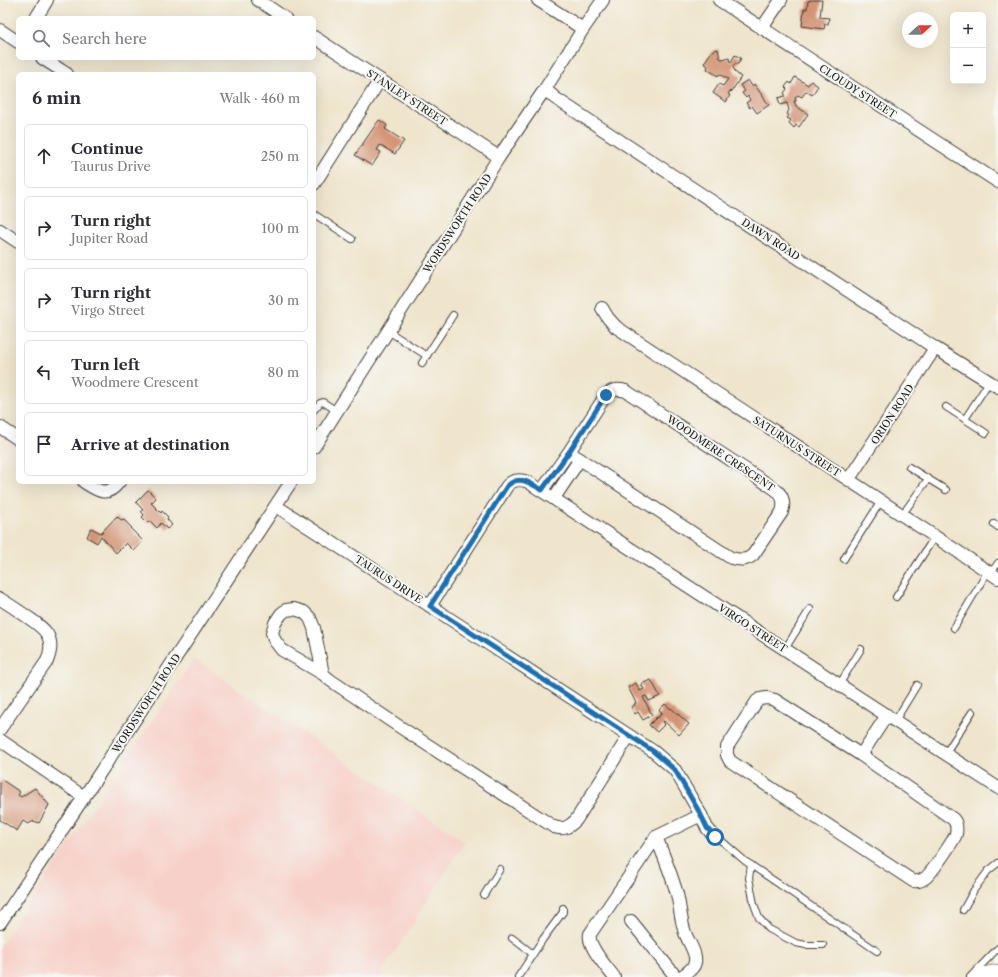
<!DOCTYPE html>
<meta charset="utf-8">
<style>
body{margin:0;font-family:"Libre Caslon Text",serif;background:#f2f2f3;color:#2b2b33}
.controls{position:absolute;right:12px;top:12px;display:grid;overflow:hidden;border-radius:6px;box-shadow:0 4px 16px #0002}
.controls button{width:36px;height:36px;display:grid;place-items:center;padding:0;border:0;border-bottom:1px solid #e1e1e2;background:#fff;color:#2b2b33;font:20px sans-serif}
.compass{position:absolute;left:902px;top:12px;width:36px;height:36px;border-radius:50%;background:#fff;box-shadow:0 4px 16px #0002;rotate:69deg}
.stop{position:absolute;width:12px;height:12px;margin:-9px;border:3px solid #1f6fb2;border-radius:50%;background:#fff}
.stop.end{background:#1f6fb2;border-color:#fff;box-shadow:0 1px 4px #0008}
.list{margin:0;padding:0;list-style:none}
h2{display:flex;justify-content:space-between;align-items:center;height:52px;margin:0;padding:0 16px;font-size:17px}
h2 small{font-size:13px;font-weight:400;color:#7c7c81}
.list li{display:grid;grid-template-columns:26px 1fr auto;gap:12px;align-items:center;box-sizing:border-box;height:64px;margin:0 8px 8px;padding:0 8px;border:1px solid #e1e1e2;border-radius:6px}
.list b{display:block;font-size:15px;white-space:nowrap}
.list p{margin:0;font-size:13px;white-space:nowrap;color:#7c7c81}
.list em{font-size:13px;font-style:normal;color:#7c7c81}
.icon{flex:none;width:22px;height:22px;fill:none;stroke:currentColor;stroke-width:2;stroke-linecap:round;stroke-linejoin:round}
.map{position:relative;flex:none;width:998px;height:977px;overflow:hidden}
.search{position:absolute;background:#fff;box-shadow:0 4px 16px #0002;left:16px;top:16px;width:300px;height:44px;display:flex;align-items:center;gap:10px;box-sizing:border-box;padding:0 14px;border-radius:6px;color:#7c7c81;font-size:15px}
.panel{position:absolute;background:#fff;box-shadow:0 4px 16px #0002;left:16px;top:72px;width:300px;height:412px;border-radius:6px}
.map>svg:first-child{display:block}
.built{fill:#f7d1c9}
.building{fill:#d49577}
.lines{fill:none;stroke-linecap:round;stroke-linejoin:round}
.lane-casing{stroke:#3c3a36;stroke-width:8}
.street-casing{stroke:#3c3a36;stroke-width:14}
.primary-casing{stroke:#3c3a36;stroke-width:20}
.lane{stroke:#fff;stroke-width:6}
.street{stroke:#fff;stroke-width:12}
.primary{stroke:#fff;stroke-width:19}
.route{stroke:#1f6fb2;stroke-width:5}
.labels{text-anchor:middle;stroke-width:4;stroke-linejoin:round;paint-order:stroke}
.street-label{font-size:10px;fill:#1c1c1c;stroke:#f6f6f2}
</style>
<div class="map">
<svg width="998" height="977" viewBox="0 0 998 977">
<rect width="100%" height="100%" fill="#f6f6f2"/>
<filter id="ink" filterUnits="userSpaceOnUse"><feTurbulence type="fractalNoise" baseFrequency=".025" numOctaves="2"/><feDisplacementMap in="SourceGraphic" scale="8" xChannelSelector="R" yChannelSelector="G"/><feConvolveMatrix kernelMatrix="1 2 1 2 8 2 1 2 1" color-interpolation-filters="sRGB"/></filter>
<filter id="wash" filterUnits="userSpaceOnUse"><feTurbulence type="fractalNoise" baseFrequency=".012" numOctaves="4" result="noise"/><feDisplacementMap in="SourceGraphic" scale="16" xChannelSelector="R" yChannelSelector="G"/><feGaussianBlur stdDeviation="0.9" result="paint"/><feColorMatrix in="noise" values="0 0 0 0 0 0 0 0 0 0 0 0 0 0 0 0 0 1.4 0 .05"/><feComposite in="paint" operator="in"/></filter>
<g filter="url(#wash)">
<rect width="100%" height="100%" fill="#efe5cc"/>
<!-- built -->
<path class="built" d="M194,659L465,842L379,977H0V946Z"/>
<g id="blocks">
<!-- building -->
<g class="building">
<path d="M810,0H822L820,17L829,18L828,24H825L824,29L802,26L804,9H807L808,1H810Z"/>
<path d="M718,49L720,58L722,59L729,58L730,62H732V60L735,55L741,58L738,64H735L733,67L735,72L741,77L731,92L730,91L728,94L730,95L726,102L713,93L719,84L723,86L728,79L719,74L718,76L707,69L708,66L704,63L712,51Z"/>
<path d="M795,77L808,85L811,81L818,86L812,95L806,91L802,97L798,95L795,97L796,101H794L796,106L808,114L799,127L796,125L794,128L789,123L791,120L787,118L789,115L787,114L789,110L787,103L780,105L778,98L785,96V94L784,93L787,89L785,87L789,82L791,84Z"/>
<path d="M748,80L752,86L754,84L769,105L757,113L752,106L750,108L746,103L750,100L748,96L746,98L742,93L745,91L740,85Z"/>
<path d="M379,120L387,125L385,129L404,141L395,154L380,145L377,150L381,152L372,166L355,155Z"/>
<path d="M148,490L156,498L151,503L161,513L162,511L168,517L167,519L172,525L167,529L161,523L157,528L150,521L148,523L142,517L144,515L141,511L143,510L136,502Z"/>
<path d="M117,516L121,520L123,519L132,528L131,529L143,541L134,551L126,543L116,553L101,536L97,543L87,537L91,528L101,533Z"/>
<path d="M651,680L660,696L649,701L646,696L643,697L652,715L643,720L638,712L635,714L631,707L635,705L634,704L636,703L628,687L636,683L640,691L644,689L641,684Z"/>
<path d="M665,704L671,709V708L689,724L679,735L664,721L663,722L665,724L657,732L649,725L657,717L658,718L662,712L659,710Z"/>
<path d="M2,780L20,792L18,795L21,797L35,788L49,805L39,823L34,821L28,824L23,821L17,831L0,820V782Z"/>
</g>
</g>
</g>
<g filter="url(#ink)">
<use href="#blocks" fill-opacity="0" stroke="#3c3a36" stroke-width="1"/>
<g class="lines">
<defs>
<g id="lane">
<path d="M314,214L352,239"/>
<path d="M388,331L427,356"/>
<path d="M422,363L453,315"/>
<path d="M946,407L986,433"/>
<path d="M314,410L320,403L323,402L337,411"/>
<path d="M965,419L989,382"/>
<path d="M909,467L946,490"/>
<path d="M902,515L928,479"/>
<path d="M994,524L998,527"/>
<path d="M844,559L881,501"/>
<path d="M991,573L998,563"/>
<path d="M896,597L935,536"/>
<path d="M954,628L988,571"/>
<path d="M785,649L810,609"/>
<path d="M839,685L861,649"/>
<path d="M895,721L917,685"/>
<path d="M945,754L972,712"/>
<path d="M715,837L723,842L745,861L877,951"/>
<path d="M751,865L749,878L754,904L759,918L769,929L796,943L806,945H823"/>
<path d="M484,895L500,869"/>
<path d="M963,910L974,890L988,871L998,863"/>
<path d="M512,938L533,954"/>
<path d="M518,977L543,939L563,912V908"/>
<path d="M970,977L998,948"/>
</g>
<g id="street">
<path d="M258,0L285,18"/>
<path d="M538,0L583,29"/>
<path d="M719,0L998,182"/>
<path d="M36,18L47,0"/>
<path d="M762,28L781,0"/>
<path d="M0,30L18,42"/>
<path d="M314,37L499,157"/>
<path d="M42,58L67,74"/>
<path d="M545,89L555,98L935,348L998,387"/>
<path d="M314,184L380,80"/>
<path d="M0,230L18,242"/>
<path d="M602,308L608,318L616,327L998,578"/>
<path d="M0,427L18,439"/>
<path d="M314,447L499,157L545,89L583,29L603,0"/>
<path d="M849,479L935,348"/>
<path d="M84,482C98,491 107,498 119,482"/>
<path d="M542,490L569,452L606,395C613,389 618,389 626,391L775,489C783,495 785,502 782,512L753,555C746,561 740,560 731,558L569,452"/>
<path d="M554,498L580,459"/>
<path d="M276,506L430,606L653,751L675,770L701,815L707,828L715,837"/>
<path d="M0,599C9,604 17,610 26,616C44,628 57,637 47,661L0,729"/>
<path d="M430,606L507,486C513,479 520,479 528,482L998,788"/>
<path d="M323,674L314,628L310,618L304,612L294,609L286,610L281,614L275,623L272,633L275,641L282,650L323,674L330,680L397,725L554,827C564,830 569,827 576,820L629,736"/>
<path d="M767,698L775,700L861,755L953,819C957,823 957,828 956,834C954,840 931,874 925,878C921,881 918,882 913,881L730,761L727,755V747L757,701L760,699Z"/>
<path d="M0,740L84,797"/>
<path d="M861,755L887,715"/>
<path d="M656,837C664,856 671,873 677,894C680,907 681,921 685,933C688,941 697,954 695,962C694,969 686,973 681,977"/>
<path d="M631,921L676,977"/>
<path d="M0,923L84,797L291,482"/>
<path d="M614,977C607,967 587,946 590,934L656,837L701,815"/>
</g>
<path id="primary" d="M981,977L998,974"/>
</defs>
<!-- lane casing -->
<use href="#lane" class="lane-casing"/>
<!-- street casing -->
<use href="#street" class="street-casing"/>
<!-- primary casing -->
<use href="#primary" class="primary-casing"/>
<!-- lane -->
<use href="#lane" class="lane"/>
<!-- street -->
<use href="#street" class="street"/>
<!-- primary -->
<use href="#primary" class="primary"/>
</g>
</g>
<g class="lines" filter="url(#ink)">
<!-- route -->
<path class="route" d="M606,395L569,452L542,490C530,483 519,474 507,486L430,606L653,751L675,770L701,815L707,828L715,837"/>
</g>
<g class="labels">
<!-- street labels -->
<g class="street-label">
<text transform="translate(858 91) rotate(33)" y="4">CLOUDY STREET</text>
<text transform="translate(407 97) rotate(33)" y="4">STANLEY STREET</text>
<text transform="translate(457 223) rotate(-57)" y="4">WORDSWORTH ROAD</text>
<text transform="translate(771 239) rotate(33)" y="4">DAWN ROAD</text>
<text transform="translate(892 414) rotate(-57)" y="4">ORION ROAD</text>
<text transform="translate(797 446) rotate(33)" y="4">SATURNUS STREET</text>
<text transform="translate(721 453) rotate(34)" y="4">WOODMERE CRESCENT</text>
<text transform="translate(389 579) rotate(33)" y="4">TAURUS DRIVE</text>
<text transform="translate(753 628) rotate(33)" y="4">VIRGO STREET</text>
<text transform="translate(146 703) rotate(-57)" y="4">WORDSWORTH ROAD</text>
</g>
</g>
</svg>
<div class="controls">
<button>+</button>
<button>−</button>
</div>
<svg class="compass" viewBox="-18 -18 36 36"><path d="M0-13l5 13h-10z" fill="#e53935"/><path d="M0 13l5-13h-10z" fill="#7c7c81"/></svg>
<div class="stop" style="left:715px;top:837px"></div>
<div class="stop end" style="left:606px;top:395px"></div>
<div class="search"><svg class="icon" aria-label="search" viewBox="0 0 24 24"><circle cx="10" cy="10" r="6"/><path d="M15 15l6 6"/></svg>Search here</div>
<section class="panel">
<h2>6 min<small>Walk · 460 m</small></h2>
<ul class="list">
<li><svg class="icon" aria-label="ahead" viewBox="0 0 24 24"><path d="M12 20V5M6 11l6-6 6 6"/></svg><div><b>Continue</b><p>Taurus Drive</p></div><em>250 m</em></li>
<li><svg class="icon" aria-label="right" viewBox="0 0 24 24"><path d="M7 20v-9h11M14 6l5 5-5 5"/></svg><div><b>Turn right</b><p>Jupiter Road</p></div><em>100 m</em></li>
<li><svg class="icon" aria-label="right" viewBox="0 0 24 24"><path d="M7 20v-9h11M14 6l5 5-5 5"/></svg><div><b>Turn right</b><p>Virgo Street</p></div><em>30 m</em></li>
<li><svg class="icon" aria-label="left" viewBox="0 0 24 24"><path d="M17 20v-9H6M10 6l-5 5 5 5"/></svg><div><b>Turn left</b><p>Woodmere Crescent</p></div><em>80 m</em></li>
<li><svg class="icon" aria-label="arrive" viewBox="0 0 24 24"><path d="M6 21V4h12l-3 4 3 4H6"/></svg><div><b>Arrive at destination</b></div></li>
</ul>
</section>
</div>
